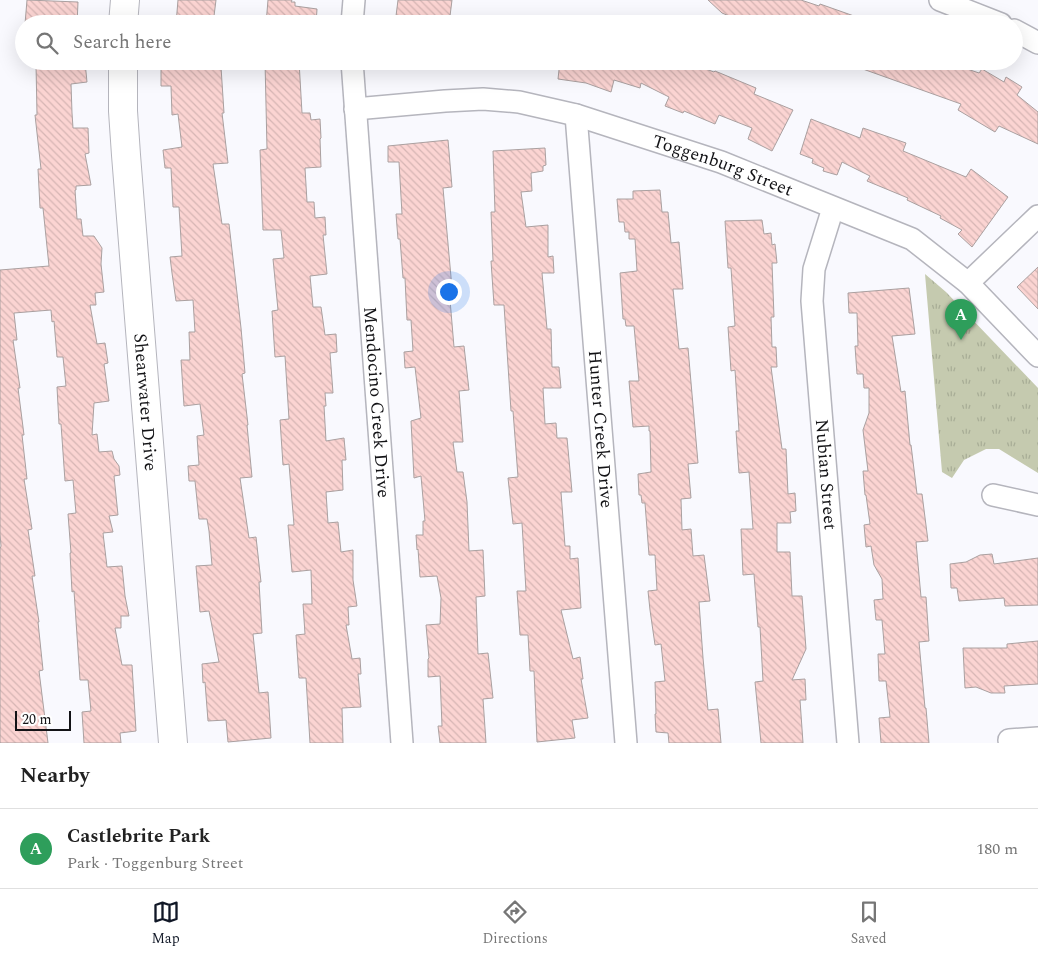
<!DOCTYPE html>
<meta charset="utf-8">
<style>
body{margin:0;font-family:Spectral,serif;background:#f2f2f2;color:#222}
.scale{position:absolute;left:15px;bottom:12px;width:56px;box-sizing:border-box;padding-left:5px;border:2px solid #131316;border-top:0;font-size:14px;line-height:18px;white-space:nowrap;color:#131316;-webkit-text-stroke:4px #fff;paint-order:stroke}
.you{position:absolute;left:448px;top:291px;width:18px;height:18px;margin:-12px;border:4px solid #fff;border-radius:50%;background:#1a73e8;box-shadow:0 0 0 8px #1a73e833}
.badge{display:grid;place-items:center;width:32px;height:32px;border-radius:50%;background:#111827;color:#fff;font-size:16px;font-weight:700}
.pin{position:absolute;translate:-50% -41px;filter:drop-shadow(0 1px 2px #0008)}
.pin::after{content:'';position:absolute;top:26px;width:18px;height:15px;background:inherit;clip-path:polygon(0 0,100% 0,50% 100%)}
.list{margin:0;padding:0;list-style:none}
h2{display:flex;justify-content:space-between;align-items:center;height:65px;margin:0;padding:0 20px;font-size:21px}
h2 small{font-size:16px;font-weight:400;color:#767676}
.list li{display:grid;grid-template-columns:32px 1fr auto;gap:15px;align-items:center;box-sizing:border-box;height:80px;padding:0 20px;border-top:1px solid #e0e0e0}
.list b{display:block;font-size:19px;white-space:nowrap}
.list p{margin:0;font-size:16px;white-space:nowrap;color:#767676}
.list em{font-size:16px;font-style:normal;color:#767676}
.icon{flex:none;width:28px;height:28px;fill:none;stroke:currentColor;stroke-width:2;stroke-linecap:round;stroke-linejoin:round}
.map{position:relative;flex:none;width:1038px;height:743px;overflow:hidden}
.search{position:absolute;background:#fff;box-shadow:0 5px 20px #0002;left:15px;right:15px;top:15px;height:55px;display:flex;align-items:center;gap:12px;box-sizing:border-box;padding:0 18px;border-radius:28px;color:#767676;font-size:19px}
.sheet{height:145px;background:#fff}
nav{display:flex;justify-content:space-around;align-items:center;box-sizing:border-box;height:70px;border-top:1px solid #e0e0e0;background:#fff;font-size:14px;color:#767676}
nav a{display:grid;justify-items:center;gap:2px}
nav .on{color:#111827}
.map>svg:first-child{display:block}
.grass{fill:url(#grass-tufts)}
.building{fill:url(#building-back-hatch);stroke:#aaa0a0}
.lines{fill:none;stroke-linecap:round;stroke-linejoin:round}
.street-casing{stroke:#b5b5bd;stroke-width:24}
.secondary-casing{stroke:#b5b5bd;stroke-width:30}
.street{stroke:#fff;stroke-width:21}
.secondary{stroke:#fff;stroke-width:28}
.labels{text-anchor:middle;stroke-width:4;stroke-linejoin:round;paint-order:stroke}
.street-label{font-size:18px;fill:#131316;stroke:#fff}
</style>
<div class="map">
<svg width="1038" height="743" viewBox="0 0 1038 743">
<defs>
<pattern id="grass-tufts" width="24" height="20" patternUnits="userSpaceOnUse" patternTransform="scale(1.25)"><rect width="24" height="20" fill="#c5caaf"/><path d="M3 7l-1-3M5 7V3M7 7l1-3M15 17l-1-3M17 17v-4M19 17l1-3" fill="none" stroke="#a8ad96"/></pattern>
<pattern id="building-back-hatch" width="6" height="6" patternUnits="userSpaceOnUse" patternTransform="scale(1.25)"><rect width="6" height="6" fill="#fbd4d2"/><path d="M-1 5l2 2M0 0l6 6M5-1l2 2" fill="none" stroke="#d6b5b4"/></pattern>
</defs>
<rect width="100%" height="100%" fill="#f9f9fe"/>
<!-- grass -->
<path class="grass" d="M925,274L946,292L1038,388V473L999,449H986L964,460L952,478L942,472Z"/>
<!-- building -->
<g class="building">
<path d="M27,0L78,2L77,24H25Z"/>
<path d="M178,0H216L213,24H176Z"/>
<path d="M268,0H292L291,2H295V6L317,9L316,24H266Z"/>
<path d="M398,0H452L449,24H395Z"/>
<path d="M708,0H801L819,6L820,4L871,22V24H748L722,13Z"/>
<path d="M265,61H299L302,113H310L311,120L320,119L321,138L320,139L321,167L305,168L307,202H314L315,218L325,217L326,235H323L327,274L310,276L313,307H321L325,335L336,334L337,352L330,353L333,393H325L326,406H324L326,441L344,438L346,460H342L343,490L326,492L328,523L338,522L341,552L353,550V580L357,606L348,607L349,625H346L352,659L360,658L361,674H358L361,707L342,708L343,743H310L306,678H299L296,635L305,634L303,604H312L311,570L292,572L288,525H294L289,464L283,465L280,420L289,419L285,356L275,357L272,311L278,310L273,259L284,258L281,230H263L260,150L267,149Z"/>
<path d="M560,61H684L714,72L715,71L756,88L754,94L793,110L772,151L748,139L752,128L719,115L715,124L684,111L683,113L665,106L669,97L641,83L640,88L614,80L611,92L586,83L558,79Z"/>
<path d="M846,61H944L979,73L982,69L1004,82L1006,77L1022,87L1017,95L1038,112V144L999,126L995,132L958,110L961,104L846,63Z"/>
<path d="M85,62L87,82L71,84L72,113L73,128H88L89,153L85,154L91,185L76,186V190H75L77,219H81L83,236H94L102,248L101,264L104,292L95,293L96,305H90L97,344L105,343L108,363L104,364L109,401L94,403L92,435L97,434L99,452L112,451L114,459L119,466L120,475L114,476L118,515L109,516L113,532L103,533L107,567L122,566L125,596L129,616H121V628H115L122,665H132L136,731L120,733L121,743H84L82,712L91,711L88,680H80L74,591L72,592L70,553H71L68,514L76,513L73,480L65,481L61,424H59L57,387L66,386L63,357H57L54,321L52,322L51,310L14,313L17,340H13L20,388H18L24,435H22L27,479H24L32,529L28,530L35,576H32L39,622H38L43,670L39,671L48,743H0V549L1,546L0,534V270L49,266L43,208H40L38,169H41L35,115H37L36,64Z"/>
<path d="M221,67L224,113H222L228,163L213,164L222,224H229L241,328L245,373L242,374L248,425H247L252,477L240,478L249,538L256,537L261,582H259L262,633L253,634L259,693L268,692L271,738L228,742L226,720L208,721L205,682L203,683L202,664L219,662L209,611L200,612L196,566L212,565L209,531L207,519H199L195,481H189L188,466L199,465L197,436L204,435L200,404L184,406L181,360H190L189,332H195L193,300L176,301L172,273L170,257L182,256L179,207H173L171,168H165L163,150L182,147L178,114L172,115L171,86H161V69Z"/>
<path d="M811,119L860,138L863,128L906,143L903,151L966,177L971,169L1008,197L972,247L958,234L962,230L940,218L941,216L907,200L908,198L867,181L870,176L842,162L837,175L823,171L824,168L812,163L813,159L800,154Z"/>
<path d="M448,140L452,187L443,188L452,288H449L454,347L464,346L469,390L459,391L463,442H453L457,472H463L467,502L469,551L483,550L485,596L476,597L478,654L488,653L493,698L483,699L486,743H440L438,726H442L440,676L428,677V659L429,658L426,625L440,624L441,598L437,576L420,577L418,549L417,550L416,535H423V521H425L421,476L414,478L411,421L421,418L415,367L405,368L404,352L413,351L411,320H407L405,278H403L400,239H398L396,214H402L399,162H388V146Z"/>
<path d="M545,148L546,165L543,166V171L531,173L532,191L521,192L526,227L548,225V257L553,256L554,273H542L547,329H551L552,367H559L561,388H543L545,424L556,423L557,438H567L572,492H561L565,546H570V559L578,558L581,608L561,610L573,659L580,657L583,679H581L588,718L572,720L575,738L537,742L534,671H530L528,635H520L517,591H526L522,523L513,524L508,478L518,477L513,411H511L504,305H494L491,261H493L491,212H495L493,151Z"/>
<path d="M660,190L662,212H668L671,243L679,242L683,289H673L679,349L688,348L698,463L688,464L691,498L681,499L682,530L691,529L693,556L704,555L710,601L699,602L703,658L708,710L718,709L721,743H669L668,733L656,732L655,714H656L655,682L665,681L661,644L655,645L650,610L648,591L657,590L655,555H649L645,503H642L641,495H639L638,474L651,472L650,431H649V426L633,427L629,381H639L634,326H626L625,319H623L620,273L637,271L635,239H629V232H625L624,222H619L617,199H633V191Z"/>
<path d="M762,220L764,234L771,233L772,245L775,244L777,263H772L774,317H771L772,347H776L777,367H771L782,449H786L788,494L795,493L796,511L790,512L791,523H777V552H790L792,596H802L806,649L792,680L805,679L806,700H800L803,743H761L755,682L763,681L760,627H758L754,574L743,575L741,529H753L749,472L739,473L736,431H739L735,370L731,371L728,327L735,326L731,268H728L725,221Z"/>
<path d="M1038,267V309L1017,287Z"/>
<path d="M909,288L915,334L892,336L901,392L905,391L910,445H911L917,494H922L928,541L916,542L921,597H926L929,641L919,642L925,708H926L929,743H881L879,718L890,717L886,681H879L878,654H885L882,620H876L874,600L883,599L882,579L874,565L871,546L866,547L864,525L870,524L866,495H865L863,471H868L863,430L869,413V388H864L863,374H857L855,346H858L857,313H849L848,293Z"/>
<path d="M992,554L994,564L1038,558V605L1005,606L1004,598L959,601L957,588H951L950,564L966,562L980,555Z"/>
<path d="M1038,641V684L1004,686L1005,693H991L976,687L965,688L963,648H1007V644Z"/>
</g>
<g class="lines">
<defs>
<g id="street">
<path d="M940,0L1001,24"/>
<path d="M352,24L354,0"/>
<path d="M1014,30L1038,43"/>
<path id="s1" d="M352,61L402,743"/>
<path id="s2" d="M355,109L445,101L483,99L519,102L576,115L721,162L912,239L968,283L1038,356"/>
<path id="s3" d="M576,115L626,743"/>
<path id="s4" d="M833,208L814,269L812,301L848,743"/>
<path d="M968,283L1038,216"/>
<path d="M993,495L1038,505"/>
<path d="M1009,740L1038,738"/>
</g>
<g id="secondary">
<path d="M123,24L125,0"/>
<path id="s5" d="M123,61V111L126,155L173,743"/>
</g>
</defs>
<!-- street casing -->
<use href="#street" class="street-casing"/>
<!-- secondary casing -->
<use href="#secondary" class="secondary-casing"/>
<!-- street -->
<use href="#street" class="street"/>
<!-- secondary -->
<use href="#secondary" class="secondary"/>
</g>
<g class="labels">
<!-- street labels -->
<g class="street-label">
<text dy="6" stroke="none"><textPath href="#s2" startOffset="378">Toggenburg Street</textPath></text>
<text dy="6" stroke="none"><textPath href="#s5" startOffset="342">Shearwater Drive</textPath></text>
<text dy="6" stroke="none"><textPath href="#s1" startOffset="342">Mendocino Creek Drive</textPath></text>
<text dy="6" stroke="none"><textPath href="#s3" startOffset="315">Hunter Creek Drive</textPath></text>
<text dy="6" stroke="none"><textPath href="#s4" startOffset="270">Nubian Street</textPath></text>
</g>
</g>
</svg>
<div class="scale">20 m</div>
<div class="you"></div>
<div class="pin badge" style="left:961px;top:340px;background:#2e9e5b">A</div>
<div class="search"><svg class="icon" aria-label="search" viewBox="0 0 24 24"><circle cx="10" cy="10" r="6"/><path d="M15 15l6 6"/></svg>Search here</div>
</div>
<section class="sheet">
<h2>Nearby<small></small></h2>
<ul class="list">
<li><span class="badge" style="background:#2e9e5b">A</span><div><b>Castlebrite Park</b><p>Park · Toggenburg Street</p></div><em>180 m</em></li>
</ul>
</section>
<nav>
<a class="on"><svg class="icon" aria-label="map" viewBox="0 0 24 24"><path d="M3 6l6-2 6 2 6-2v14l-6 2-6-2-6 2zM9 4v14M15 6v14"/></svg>Map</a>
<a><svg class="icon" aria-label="directions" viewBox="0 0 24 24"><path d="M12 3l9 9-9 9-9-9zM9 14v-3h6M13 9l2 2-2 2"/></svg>Directions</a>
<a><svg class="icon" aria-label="saved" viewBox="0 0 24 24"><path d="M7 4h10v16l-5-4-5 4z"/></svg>Saved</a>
</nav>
